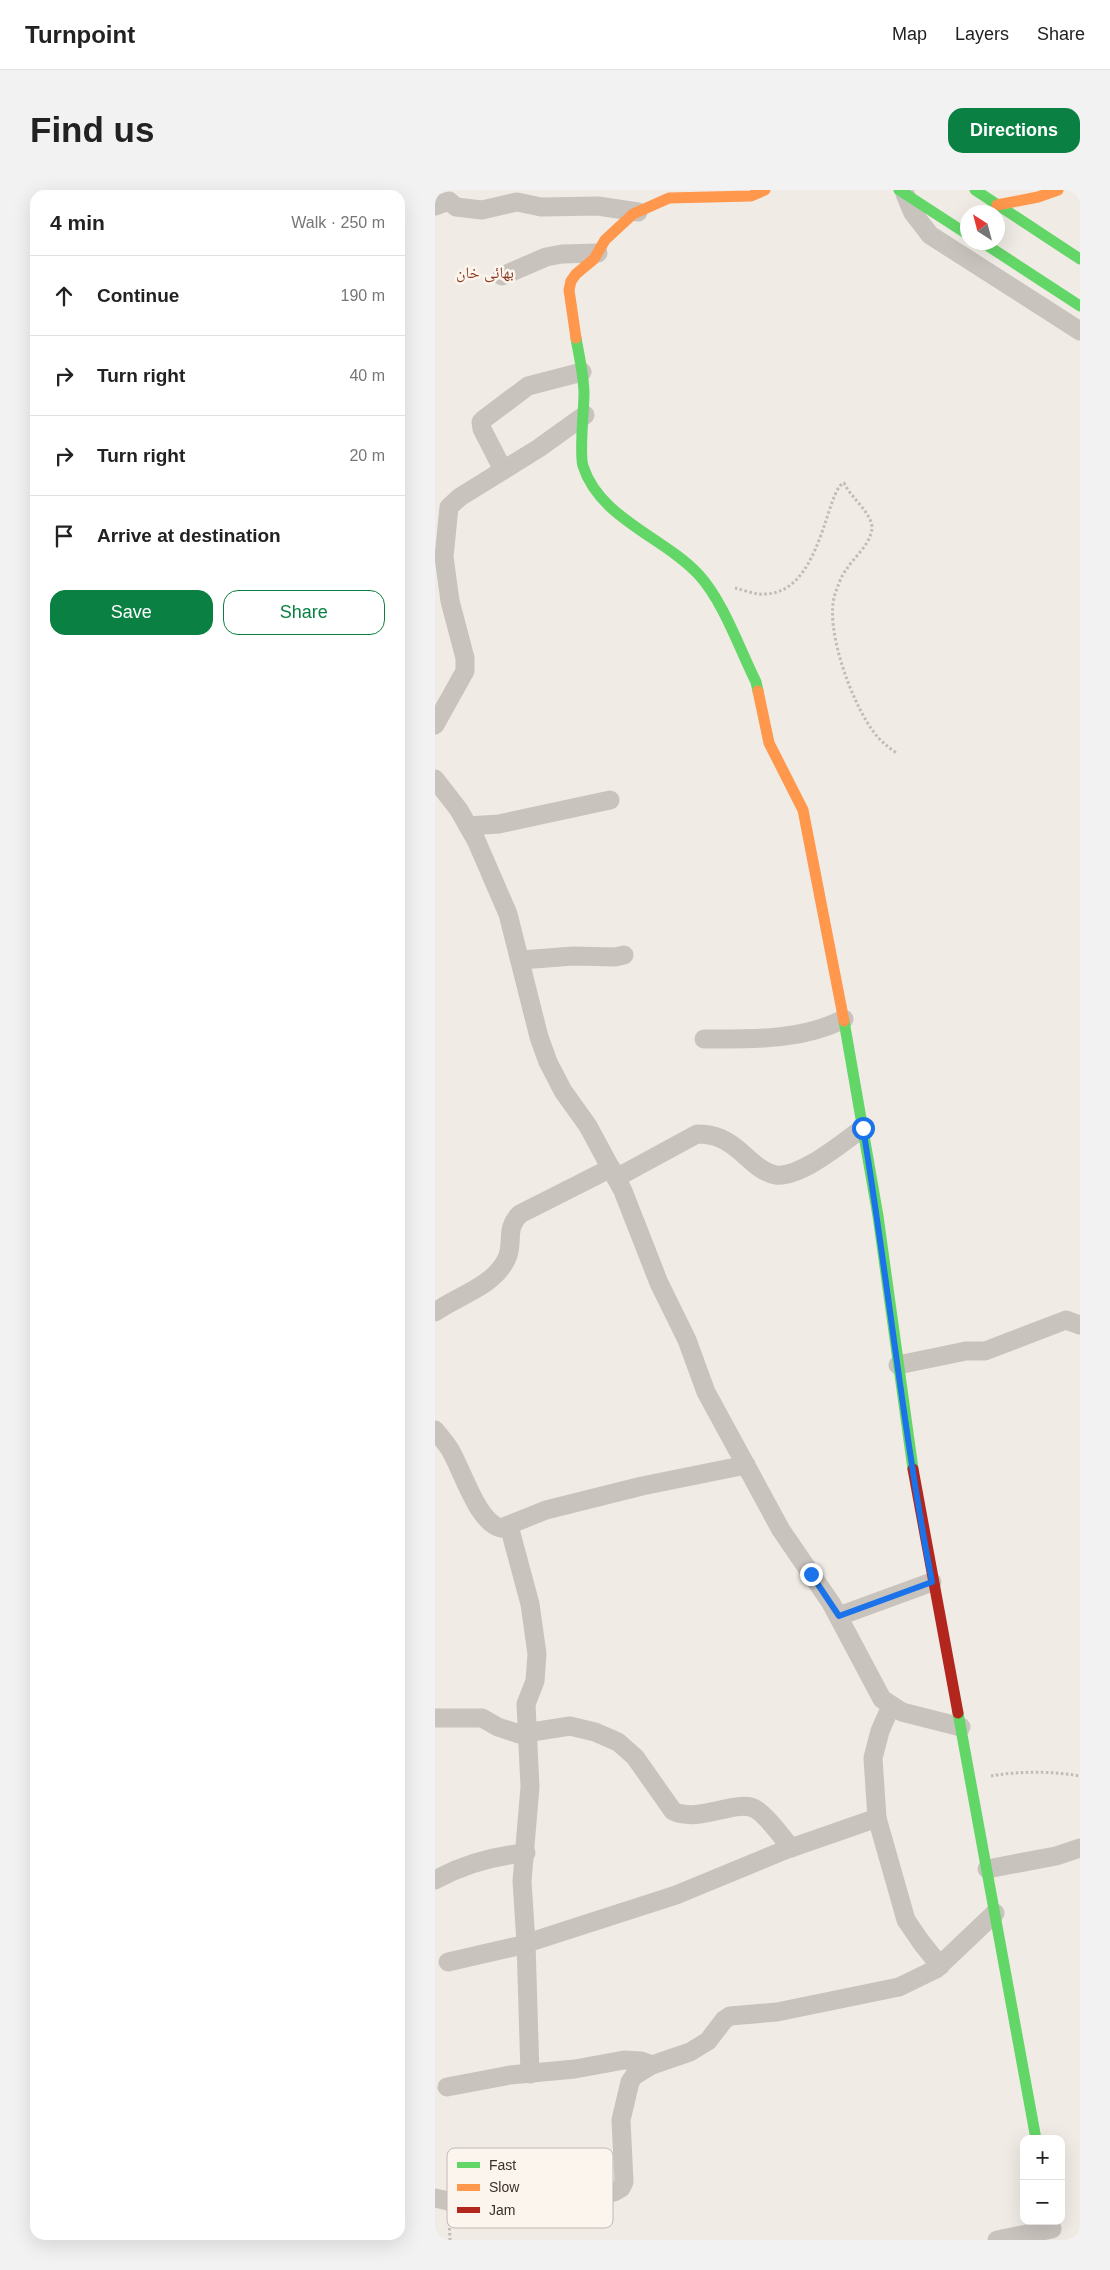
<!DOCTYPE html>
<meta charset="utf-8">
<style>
body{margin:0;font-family:Arial,"Noto Naskh Arabic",sans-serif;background:#f2f2f2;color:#222}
.controls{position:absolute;right:15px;bottom:15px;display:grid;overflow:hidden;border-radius:10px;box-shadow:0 5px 20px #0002}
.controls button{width:45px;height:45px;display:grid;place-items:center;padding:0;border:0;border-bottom:1px solid #e0e0e0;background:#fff;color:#222;font:25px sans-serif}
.compass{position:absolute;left:525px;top:15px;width:45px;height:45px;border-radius:50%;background:#fff;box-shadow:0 5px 20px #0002;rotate:324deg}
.stop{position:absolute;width:15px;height:15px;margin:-11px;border:4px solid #1a73e8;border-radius:50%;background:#fff}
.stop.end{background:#1a73e8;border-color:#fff;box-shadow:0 1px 5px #0008}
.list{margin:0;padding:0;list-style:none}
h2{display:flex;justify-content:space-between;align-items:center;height:65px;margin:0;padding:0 20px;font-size:21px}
h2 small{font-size:16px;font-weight:400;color:#767676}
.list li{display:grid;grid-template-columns:32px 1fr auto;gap:15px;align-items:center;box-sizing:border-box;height:80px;padding:0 20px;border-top:1px solid #e0e0e0}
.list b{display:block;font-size:19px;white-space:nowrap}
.list em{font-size:16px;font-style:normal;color:#767676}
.actions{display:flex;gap:10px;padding:15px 20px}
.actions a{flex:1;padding:11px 0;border:1px solid #0b8043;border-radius:15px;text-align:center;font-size:18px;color:#0b8043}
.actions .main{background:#0b8043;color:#fff}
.icon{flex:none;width:28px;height:28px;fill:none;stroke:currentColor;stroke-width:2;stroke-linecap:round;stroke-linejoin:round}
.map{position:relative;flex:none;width:645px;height:2050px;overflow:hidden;border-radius:15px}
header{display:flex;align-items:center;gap:30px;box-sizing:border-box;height:70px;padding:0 25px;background:#fff;border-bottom:1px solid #e0e0e0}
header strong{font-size:24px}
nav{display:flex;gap:28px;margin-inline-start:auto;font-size:18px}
.intro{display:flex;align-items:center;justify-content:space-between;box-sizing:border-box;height:120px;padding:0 30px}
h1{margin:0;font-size:35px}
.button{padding:12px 22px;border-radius:15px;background:#0b8043;color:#fff;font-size:18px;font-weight:700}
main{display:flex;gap:30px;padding:0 30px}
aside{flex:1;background:#fff;border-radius:15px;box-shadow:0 5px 20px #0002}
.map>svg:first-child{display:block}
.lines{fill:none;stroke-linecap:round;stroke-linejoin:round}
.path{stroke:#c2bbb6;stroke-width:3;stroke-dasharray:2.5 2.5;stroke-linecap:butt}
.street{stroke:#c9c3be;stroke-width:19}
.fast{stroke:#63d668;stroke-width:11}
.slow{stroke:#ff974d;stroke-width:11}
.jam{stroke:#b3261e;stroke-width:11}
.route{stroke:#1a73e8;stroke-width:6}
.labels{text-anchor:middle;stroke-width:5;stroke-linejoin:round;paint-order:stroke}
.quarter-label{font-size:16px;fill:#8c3b22;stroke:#fbf5ee}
.key{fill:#fbf5ee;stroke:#c1bab4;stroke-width:1}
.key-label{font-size:14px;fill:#3b302b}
</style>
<header>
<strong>Turnpoint</strong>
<nav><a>Map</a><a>Layers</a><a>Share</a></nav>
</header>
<div class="intro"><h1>Find us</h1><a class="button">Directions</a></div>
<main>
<aside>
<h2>4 min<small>Walk · 250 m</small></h2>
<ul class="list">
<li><svg class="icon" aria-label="ahead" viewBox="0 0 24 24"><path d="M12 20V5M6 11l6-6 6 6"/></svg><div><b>Continue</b></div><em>190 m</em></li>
<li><svg class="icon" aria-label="right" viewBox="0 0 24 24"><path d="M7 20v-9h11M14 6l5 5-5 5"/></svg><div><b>Turn right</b></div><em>40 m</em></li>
<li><svg class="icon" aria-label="right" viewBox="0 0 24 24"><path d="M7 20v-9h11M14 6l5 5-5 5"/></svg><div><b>Turn right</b></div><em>20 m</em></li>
<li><svg class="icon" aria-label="arrive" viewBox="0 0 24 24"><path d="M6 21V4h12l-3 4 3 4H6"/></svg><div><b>Arrive at destination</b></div></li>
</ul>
<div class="actions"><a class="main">Save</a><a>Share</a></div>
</aside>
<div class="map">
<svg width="645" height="2050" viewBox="0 0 645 2050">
<rect width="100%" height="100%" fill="#f0ebe5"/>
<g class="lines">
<!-- path -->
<g class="path">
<path d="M300,398C309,400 320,405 330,404C387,403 391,298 409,293C416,308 437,323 437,338C436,354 419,367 411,380C406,386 403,396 400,404C389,438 417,513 438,541C445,551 453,557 463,564"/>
<path d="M556,1586C584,1581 617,1581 645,1586"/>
<path d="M14,2028L15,2050"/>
</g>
<!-- street -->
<g class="street">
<path d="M470,4L478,23L495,45L645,141"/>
<path d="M0,16L14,11L21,17L47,20L82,12L106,17L163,16L203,22"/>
<path d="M67,86L111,67L127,64L163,63"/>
<path d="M68,280L47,239L46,232L49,229L93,196L147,182"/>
<path d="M0,535L30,481V468L15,411L9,367L14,317L25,307L104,258L150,225"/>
<path d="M0,589L24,620L41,650L73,724L104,847L113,872L128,901L153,936L188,1001L224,1093L252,1150L271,1202L346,1340L396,1413L447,1509L467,1522L526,1537"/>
<path d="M33,636L64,634L175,610"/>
<path d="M86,770L138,766L180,767L189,765"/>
<path d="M269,849C316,849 366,851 409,829"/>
<path d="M181,988L262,944C281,944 292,950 306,962C316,971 328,983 341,985C366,988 408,952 428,938"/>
<path d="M0,1122C24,1105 57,1097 71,1070C80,1054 69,1039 85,1024L176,978"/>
<path d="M463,1175L531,1161H550L631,1130L645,1135"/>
<path d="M0,1240C5,1246 10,1252 14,1258C27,1278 42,1333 66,1338L111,1320L207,1296L311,1275"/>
<path d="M74,1336L95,1414L102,1464L100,1491L91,1514L95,1597L87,1691L91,1753L95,1884"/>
<path d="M404,1426L497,1392"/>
<path d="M456,1516L445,1541L438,1568L442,1628L471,1730L486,1752L505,1776"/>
<path d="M0,1528H47L63,1537L84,1544L135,1536L160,1542L183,1552L200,1567L238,1621C265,1634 303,1607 322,1620C335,1629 346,1646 356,1658"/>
<path d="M552,1679L621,1666L645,1658"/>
<path d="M0,1690C29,1674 57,1666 91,1663"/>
<path d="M13,1772L83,1756L241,1705L350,1660L442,1628"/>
<path d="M12,1897L75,1885L140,1879L189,1870L206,1871L217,1875"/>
<path d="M0,2008L35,2016L143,2010L179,2002L186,1998L189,1992L186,1930L195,1892L199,1886L217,1875L255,1862L273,1851L289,1830L295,1826L342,1822L464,1797L501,1779L560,1723"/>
<path d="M562,2050L617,2039"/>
</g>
<!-- fast -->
<g class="fast">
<path d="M464,0L532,44"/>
<path d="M540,0L645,69"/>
<path d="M547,52L645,116"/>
<path d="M141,148C144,166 149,186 149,204C149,220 144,263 148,276C165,329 229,347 264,385C288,411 305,460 321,492L323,501"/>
<path d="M409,831L443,1026L478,1279"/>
<path d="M523,1523L601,1949"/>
</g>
<!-- slow -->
<g class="slow">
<path d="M562,15L603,7L623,0"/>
<path d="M141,148L134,100L136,91L141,84L159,69L170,50L198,24L234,8L316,6L330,0"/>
<path d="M323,501L334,553L368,620L409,831"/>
</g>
<!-- jam -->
<path class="jam" d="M478,1279L523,1523"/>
</g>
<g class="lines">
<!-- route -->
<path class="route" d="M376,1384L404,1426L497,1392C468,1241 453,1089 428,938"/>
</g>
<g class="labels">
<!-- quarter labels -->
<g class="quarter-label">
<text x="50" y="88">بھائی خان</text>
</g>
</g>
<!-- legend -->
<rect x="12" y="1958" width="166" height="80" rx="8" class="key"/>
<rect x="22" y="1972" width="23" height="6" fill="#63d668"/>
<rect x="22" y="1994" width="23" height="7" fill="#ff974d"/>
<rect x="22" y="2017" width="23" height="6" fill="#b3261e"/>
<g class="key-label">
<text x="54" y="1980">Fast</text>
<text x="54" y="2002">Slow</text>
<text x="54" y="2025">Jam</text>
</g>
</svg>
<div class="controls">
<button>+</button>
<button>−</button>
</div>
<svg class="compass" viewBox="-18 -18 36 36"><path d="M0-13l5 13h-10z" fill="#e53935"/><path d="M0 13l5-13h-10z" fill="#767676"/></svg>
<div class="stop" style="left:428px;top:938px"></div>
<div class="stop end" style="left:376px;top:1384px"></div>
</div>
</main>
